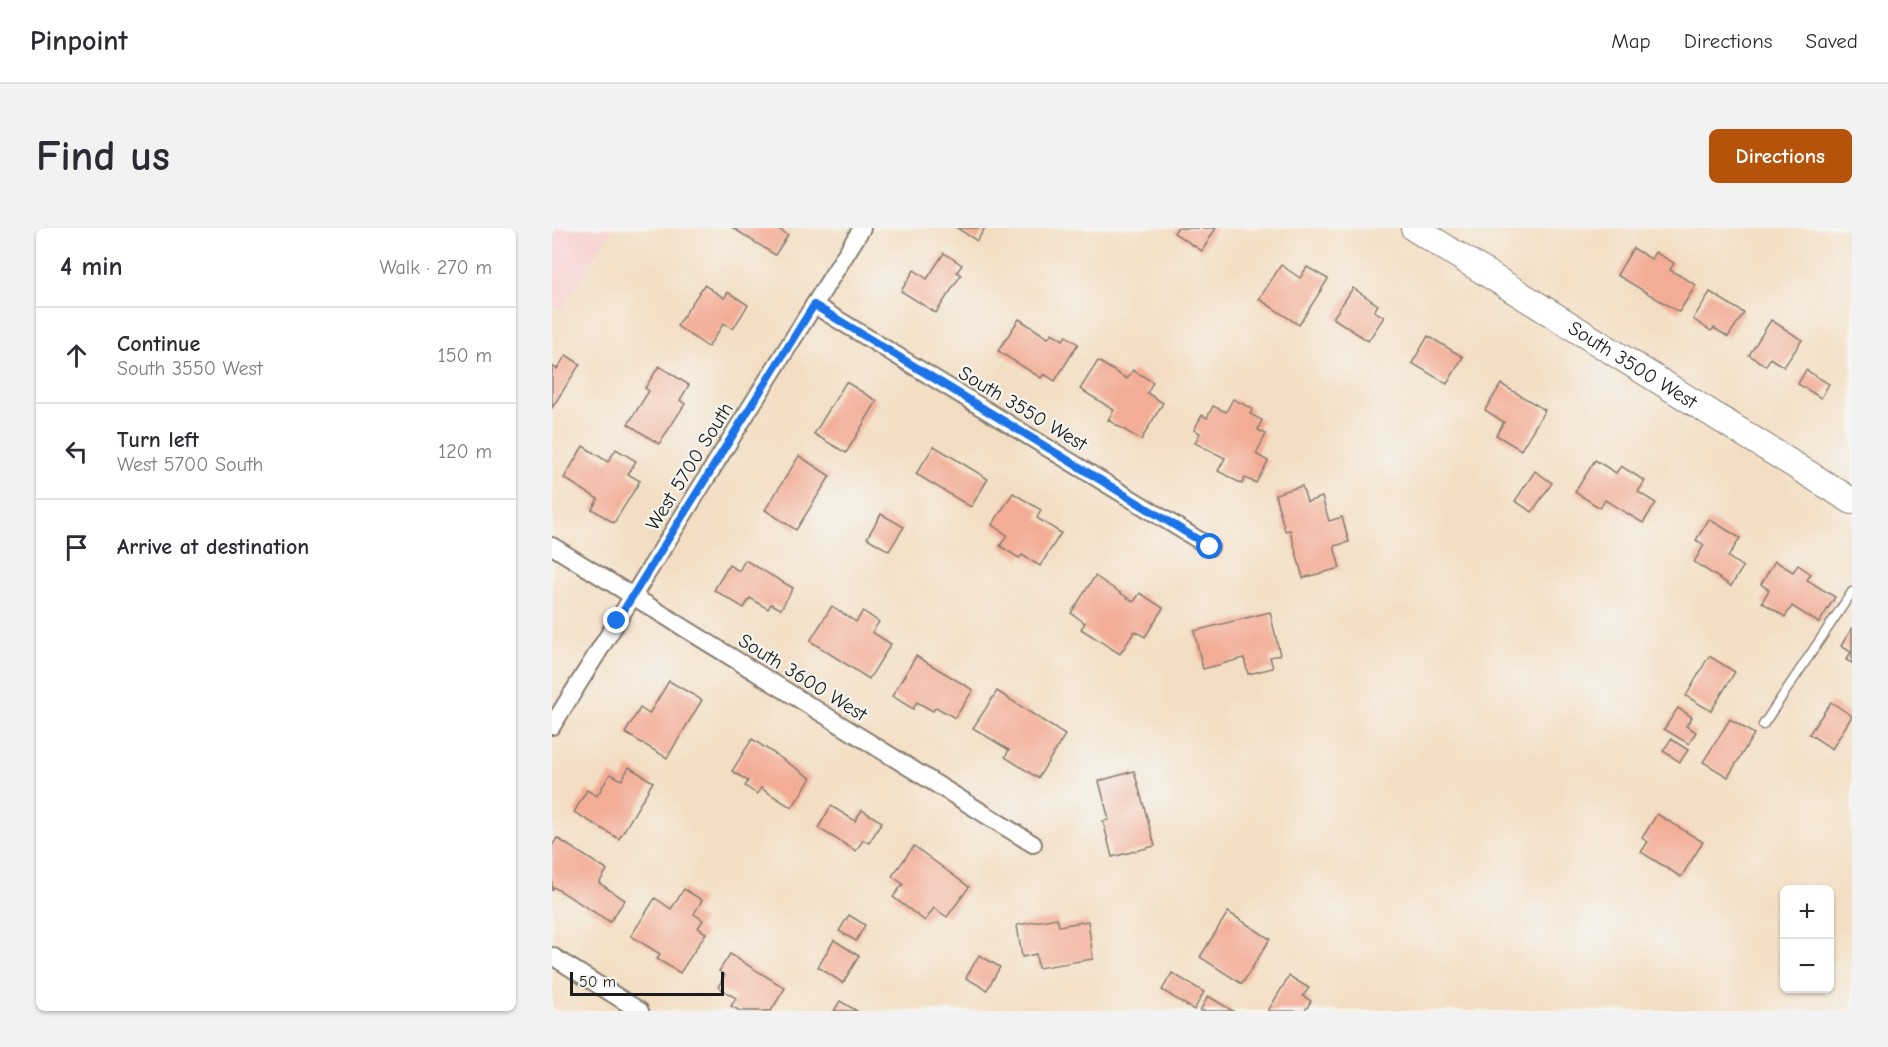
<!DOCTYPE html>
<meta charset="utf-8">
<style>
body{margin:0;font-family:"Comic Neue",sans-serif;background:#f2f2f3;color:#2b2b33}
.controls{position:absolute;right:18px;bottom:18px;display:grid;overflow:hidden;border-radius:9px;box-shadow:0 2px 4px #0004}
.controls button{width:54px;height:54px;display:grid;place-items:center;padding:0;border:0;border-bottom:2px solid #e1e1e2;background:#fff;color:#2b2b33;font:30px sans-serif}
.scale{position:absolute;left:18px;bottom:15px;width:154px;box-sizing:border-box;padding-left:6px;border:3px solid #1c1c1c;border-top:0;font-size:16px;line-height:21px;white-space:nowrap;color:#1c1c1c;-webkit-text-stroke:4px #f6f6f2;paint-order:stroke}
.stop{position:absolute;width:18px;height:18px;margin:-14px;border:4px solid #1a73e8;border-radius:50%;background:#fff}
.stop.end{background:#1a73e8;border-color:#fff;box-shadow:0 2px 6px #0008}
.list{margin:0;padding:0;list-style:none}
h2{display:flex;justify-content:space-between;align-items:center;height:78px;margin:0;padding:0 24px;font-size:26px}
h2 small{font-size:20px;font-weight:400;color:#7c7c81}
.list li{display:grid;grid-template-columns:39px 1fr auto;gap:18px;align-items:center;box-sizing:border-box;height:96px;padding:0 24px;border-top:2px solid #e1e1e2}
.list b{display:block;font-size:22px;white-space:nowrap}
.list p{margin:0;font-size:20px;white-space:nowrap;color:#7c7c81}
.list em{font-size:20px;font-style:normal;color:#7c7c81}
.icon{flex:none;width:33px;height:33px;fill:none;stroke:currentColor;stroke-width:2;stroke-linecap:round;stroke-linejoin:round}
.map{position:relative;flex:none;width:1300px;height:783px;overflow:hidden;border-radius:9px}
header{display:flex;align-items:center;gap:36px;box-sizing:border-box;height:84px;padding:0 30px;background:#fff;border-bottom:2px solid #e1e1e2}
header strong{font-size:28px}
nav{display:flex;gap:33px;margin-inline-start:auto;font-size:21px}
.intro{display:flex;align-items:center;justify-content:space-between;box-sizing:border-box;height:144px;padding:0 36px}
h1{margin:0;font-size:42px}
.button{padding:15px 27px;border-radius:9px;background:#b45309;color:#fff;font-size:21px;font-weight:700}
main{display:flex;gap:36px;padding:0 36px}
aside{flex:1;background:#fff;border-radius:9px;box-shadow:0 2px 4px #0004}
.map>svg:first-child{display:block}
.built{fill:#f7d0cf}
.building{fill:#f3ad96}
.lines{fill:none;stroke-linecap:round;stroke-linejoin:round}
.lane-casing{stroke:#887d70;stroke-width:11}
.street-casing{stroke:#887d70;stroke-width:20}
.primary-casing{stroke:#887d70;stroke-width:28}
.lane{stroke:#fff;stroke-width:8}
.street{stroke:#fff;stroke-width:16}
.primary{stroke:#fff;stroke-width:26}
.route{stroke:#1a73e8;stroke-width:8}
.labels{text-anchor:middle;stroke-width:4.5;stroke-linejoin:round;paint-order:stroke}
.street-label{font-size:20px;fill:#1c1c1c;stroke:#f6f6f2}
</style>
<header>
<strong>Pinpoint</strong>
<nav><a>Map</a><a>Directions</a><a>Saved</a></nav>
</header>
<div class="intro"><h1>Find us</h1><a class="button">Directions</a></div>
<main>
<aside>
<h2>4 min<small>Walk · 270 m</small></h2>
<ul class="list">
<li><svg class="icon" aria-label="ahead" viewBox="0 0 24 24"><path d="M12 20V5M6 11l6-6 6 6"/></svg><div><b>Continue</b><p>South 3550 West</p></div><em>150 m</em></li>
<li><svg class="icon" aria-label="left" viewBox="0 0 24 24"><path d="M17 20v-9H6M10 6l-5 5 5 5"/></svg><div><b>Turn left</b><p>West 5700 South</p></div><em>120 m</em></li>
<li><svg class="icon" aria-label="arrive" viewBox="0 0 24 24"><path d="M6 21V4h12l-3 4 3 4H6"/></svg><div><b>Arrive at destination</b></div></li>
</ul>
</aside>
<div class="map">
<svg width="1300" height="783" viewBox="0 0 1300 783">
<rect width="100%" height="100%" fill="#f6f6f2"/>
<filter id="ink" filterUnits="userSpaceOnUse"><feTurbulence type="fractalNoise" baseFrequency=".0167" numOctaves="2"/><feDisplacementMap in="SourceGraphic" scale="12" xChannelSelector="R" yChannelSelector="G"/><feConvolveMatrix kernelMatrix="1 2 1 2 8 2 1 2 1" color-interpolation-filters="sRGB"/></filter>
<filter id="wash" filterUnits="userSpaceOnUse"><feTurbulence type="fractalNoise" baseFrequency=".008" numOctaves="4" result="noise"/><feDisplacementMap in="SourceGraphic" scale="24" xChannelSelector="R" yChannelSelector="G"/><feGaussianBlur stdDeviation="1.35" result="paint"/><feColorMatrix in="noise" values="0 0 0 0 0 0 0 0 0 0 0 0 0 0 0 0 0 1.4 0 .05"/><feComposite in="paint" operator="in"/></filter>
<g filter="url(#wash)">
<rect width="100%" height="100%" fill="#f3dec3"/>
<!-- built -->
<path class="built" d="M0,0H60L9,82L0,77Z"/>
<g id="blocks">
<!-- building -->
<g class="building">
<path d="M181,0H225L236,7L223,27Z"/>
<path d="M405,0H433L425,13Z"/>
<path d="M625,0H664L650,23L622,5Z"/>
<path d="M1081,20L1099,31L1103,24L1122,35L1118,42L1144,57L1127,84L1065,47Z"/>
<path d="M392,25L410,37L405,44L409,47L384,85L349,63L362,42L375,51Z"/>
<path d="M729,37L748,50L755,39L776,51L747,97L707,71Z"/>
<path d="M152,57L172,70L176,64L196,77L181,101L172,95L156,119L125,98Z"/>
<path d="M801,60L826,77L822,83L832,89L816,113L781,90Z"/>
<path d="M1158,64L1192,85L1176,109L1162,100L1159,103L1141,91Z"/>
<path d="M467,91L496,110L500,105L511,112L514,108L526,116L503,153L492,146L489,150L446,123Z"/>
<path d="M1219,92L1250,112L1232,139L1218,130L1214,138L1197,127Z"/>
<path d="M876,108L911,129L895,156L860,135Z"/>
<path d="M14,127L28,136L0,180V138L5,141Z"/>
<path d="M546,133L575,151L581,142L601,154L595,165L611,175L589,212L556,192L562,182L528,161Z"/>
<path d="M107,138L137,157L128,172L133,176L107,216L76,196L97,163L93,160Z"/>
<path d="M1254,142L1277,156L1269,170L1246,156Z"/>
<path d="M294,154L325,173L294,225L262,206Z"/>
<path d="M949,156L993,182L969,222L944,207L952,194L933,182Z"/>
<path d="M681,171L701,181L698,186L710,192L706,202L714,206L704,226L716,233L704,255L693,250L690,256L666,243L673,230L643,215L648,205L642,202L650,187L655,190L661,178L674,184Z"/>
<path d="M31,218L56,234L64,221L84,233L76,246L88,253L62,295L40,281L46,271L12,250Z"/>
<path d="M382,218L436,251L419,279L364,246Z"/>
<path d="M247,228L278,248L244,302L213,282Z"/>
<path d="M1043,232L1064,245L1069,238L1093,253L1086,264L1104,275L1091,295L1053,272L1048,280L1023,264Z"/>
<path d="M983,243L1000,255L980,284L963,273Z"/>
<path d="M750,258L755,274L770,269L777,293L790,289L797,314L782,318L788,340L751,350L738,302L733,303L723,266Z"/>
<path d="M461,265L489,282L485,290L509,305L488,338L470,327L467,330L448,318L455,307L440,297Z"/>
<path d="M329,286L352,299L337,323L315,310Z"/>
<path d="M1157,291L1188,310L1176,329L1191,339L1179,358L1142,334L1152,317L1144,312Z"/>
<path d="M193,332L241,360L229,381L219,376L216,381L198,370L192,380L162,362L177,337L187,343Z"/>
<path d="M1223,333L1241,344L1246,337L1259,346L1255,352L1283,369L1267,395L1240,378L1233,389L1210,374L1217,362L1209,356Z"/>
<path d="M543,348L582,374L588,365L611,380L593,409L583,403L568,426L529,401L533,395L519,385Z"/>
<path d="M280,378L304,394L311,383L327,394L320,404L339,416L317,451L258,413Z"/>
<path d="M718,384L728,427L718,429L721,440L696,446L692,430L651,441L642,403Z"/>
<path d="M1300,400V435L1294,432L1299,424L1289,418Z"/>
<path d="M364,428L421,462L403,490L384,479L381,483L365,474L361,481L340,468Z"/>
<path d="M1157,428L1183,444L1159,483L1134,468Z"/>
<path d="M117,453L150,472L115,530L73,505L88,480L97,486Z"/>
<path d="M445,463L513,507L486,550L453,529L457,522L421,500Z"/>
<path d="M1279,474L1300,488L1280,521L1257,506Z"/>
<path d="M1126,480L1140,489L1134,498L1144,504L1137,516L1112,501Z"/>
<path d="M1178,491L1202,506L1176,549L1151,534Z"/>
<path d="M200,511L259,550L240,580L209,560L205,566L193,558L196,553L180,543Z"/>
<path d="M1119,511L1136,522L1128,534L1111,523Z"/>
<path d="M77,539L101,554L67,611L22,584L35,562L45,568L58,546L70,552Z"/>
<path d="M582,543L603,618L560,629L551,593L557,592L547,553Z"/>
<path d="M279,578L303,593L310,582L330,594L317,615L311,612L304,623L266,600Z"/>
<path d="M1105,586L1151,614L1129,649L1089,624L1096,614L1090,610Z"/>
<path d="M5,610L55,642L47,655L73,672L58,694L2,659L0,663V618Z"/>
<path d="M362,618L417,659L395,689L382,680L373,693L341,669L351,656L340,648Z"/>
<path d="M132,661L150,672L142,686L151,692L146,700L154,705L128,745L105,731L108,726L79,708L103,670L119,681Z"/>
<path d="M676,684L718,711L690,756L648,729Z"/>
<path d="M297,687L313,697L304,713L287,703Z"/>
<path d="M505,690L507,698L536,693L541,731L486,740L484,726L470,729L465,697Z"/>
<path d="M282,712L307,728L291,755L266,739Z"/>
<path d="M178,726L233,760L219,783H188L179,778L184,770L166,759L173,747L167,743Z"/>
<path d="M427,727L448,739L435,762L414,750Z"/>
<path d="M620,745L652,764L642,782L610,762Z"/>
<path d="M737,748L757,760L751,768L759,773L753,783H716Z"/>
<path d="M656,768L681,783H648Z"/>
<path d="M288,773L305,783H282Z"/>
</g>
</g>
</g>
<g filter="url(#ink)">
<use href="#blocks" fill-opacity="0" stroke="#887d70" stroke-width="1.5"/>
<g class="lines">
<defs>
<path id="lane" d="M1211,497L1300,364"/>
<g id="street">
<path d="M262,77L658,319"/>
<path d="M0,318L481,616"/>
<path d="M0,498L310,0"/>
<path d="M0,728L88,783"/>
</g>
<g id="primary">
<path id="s1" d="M862,0L1300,273"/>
</g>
</defs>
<!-- lane casing -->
<use href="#lane" class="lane-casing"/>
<!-- street casing -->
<use href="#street" class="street-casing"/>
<!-- primary casing -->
<use href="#primary" class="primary-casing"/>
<!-- lane -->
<use href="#lane" class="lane"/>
<!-- street -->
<use href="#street" class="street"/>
<!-- primary -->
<use href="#primary" class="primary"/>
</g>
</g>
<g class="lines" filter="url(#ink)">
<!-- route -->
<path class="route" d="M65,393L262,77L658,319"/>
</g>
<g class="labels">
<!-- street labels -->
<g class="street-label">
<text dy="7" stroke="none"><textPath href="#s1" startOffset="258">South 3500 West</textPath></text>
<text transform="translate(471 180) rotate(31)" y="7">South 3550 West</text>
<text transform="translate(137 238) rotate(-58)" y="7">West 5700 South</text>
<text transform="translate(251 449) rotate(32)" y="7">South 3600 West</text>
</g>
</g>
</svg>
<div class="controls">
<button>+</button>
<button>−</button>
</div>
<div class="scale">50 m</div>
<div class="stop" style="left:658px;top:319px"></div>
<div class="stop end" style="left:65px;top:393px"></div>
</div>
</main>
